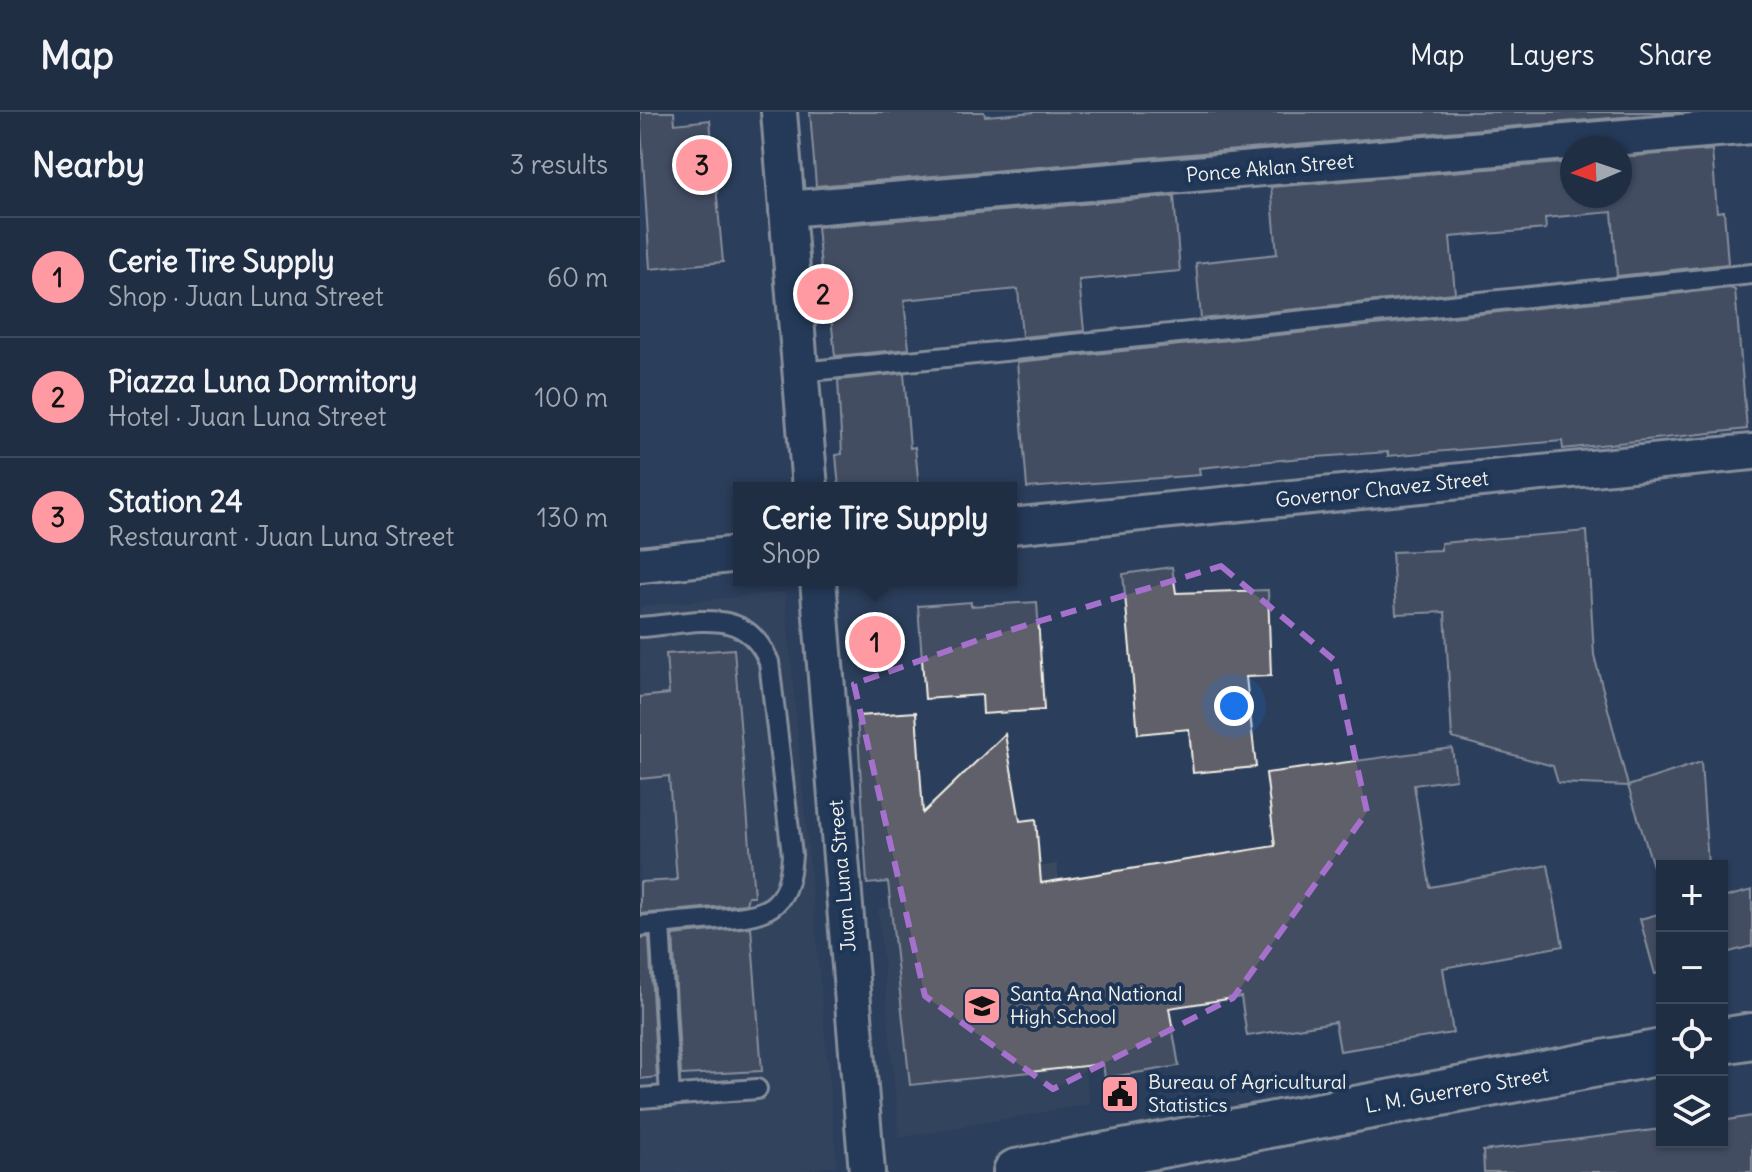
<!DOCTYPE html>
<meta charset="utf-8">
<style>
body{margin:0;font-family:Delius,sans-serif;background:#2d3a4f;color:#f1f3f6}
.controls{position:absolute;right:24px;bottom:24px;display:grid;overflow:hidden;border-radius:0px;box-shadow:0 2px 6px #0004}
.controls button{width:72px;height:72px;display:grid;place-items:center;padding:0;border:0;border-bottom:2px solid #3d4a5d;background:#202e44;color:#f1f3f6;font:40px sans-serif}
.compass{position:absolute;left:920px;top:24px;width:72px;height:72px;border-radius:50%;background:#202e44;box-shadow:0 2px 6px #0004;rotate:268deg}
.you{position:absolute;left:594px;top:594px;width:28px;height:28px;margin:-20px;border:6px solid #fff;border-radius:50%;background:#1a73e8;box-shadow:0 0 0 12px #1a73e833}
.badge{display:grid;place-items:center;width:52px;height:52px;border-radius:50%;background:#ff9aa2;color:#111;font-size:26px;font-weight:700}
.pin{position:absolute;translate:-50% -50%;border:4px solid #fff;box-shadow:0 2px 8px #0006}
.popup{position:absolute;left:93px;top:370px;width:284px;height:104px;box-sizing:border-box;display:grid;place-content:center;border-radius:0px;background:#202e44;filter:drop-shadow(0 2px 6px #0005);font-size:26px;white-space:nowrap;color:#a2a8b2}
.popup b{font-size:30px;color:#f1f3f6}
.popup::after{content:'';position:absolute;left:50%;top:100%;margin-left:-16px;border:16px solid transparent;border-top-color:#202e44}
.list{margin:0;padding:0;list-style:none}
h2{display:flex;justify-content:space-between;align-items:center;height:104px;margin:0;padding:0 32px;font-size:34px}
h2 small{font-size:26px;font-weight:400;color:#a2a8b2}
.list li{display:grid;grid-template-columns:52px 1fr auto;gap:24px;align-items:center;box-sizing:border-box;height:120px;padding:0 32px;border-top:2px solid #3d4a5d}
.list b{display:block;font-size:30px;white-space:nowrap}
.list p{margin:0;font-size:26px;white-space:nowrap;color:#a2a8b2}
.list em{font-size:26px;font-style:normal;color:#a2a8b2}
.icon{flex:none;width:44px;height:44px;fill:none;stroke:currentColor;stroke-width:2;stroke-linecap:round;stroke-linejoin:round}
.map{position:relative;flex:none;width:1112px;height:1060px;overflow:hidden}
header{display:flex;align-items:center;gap:48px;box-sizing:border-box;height:112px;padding:0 40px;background:#202e44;border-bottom:2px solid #3d4a5d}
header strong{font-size:38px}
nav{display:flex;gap:44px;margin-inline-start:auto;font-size:28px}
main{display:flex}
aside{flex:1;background:#202e44}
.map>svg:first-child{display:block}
.built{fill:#3b4860}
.building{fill:#61616b;stroke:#f4f1e8;stroke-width:2}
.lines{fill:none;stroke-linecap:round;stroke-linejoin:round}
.service-casing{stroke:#f4f1e8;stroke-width:24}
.minor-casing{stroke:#f4f1e8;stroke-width:40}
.tertiary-casing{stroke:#f4f1e8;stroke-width:50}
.service{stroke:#1d3557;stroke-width:18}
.minor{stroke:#1d3557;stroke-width:34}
.tertiary{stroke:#1d3557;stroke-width:44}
.marked{fill:none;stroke:#a571cd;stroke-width:6;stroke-dasharray:16 10;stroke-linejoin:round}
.labels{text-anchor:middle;stroke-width:8;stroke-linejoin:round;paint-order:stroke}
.street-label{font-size:20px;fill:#f4f1e8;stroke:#1d3557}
.poi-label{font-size:20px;fill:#f4f1e8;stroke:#1d3557;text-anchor:start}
</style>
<header>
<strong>Map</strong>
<nav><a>Map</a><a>Layers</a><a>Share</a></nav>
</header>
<main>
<aside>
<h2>Nearby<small>3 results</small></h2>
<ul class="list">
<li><span class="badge">1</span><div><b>Cerie Tire Supply</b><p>Shop · Juan Luna Street</p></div><em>60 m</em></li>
<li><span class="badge">2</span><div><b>Piazza Luna Dormitory</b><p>Hotel · Juan Luna Street</p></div><em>100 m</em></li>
<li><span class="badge">3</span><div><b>Station 24</b><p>Restaurant · Juan Luna Street</p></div><em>130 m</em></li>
</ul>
</aside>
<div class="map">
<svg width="1112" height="1060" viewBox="0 0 1112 1060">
<rect width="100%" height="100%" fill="#2b3e5b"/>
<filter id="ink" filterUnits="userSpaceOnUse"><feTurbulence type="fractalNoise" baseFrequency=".0125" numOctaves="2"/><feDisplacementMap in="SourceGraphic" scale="16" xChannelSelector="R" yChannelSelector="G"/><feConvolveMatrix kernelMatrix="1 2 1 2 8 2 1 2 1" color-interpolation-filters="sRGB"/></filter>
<g filter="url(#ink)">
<!-- built -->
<g class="built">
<path d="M145,480L197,1053L159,1060H0V494Z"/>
<path d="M417,752L450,992L259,1026L238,796L351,782L349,762Z"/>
</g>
<!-- building -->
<g class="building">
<path d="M0,0H34L35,12L70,8L83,150L10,157Z"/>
<path d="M170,0H344L345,4L395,0H1041L176,74Z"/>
<path d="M1072,38L1077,100L1084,99L1088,152L977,164L972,100L905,106L906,117L810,125L815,181L561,207L556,151L637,142L631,75L932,50V84H980V45Z"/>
<path d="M534,84L540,159L439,168L444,219L382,225L378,177L264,188L269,237L195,244L188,176H183L177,115Z"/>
<path d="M1090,176L1095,178L1107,317L923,337L922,329L748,344V340L662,346L559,356L560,363L387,376L377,250Z"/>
<path d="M264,261L270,336L275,335L279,376H199L196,343L202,342L198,268Z"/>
<path d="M947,419L954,543L988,674L918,671L913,654L812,626L805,500L756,502L752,440L801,438V431Z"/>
<path d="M532,455L536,481L628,478L631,564L606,565L616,655L553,661L549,617L498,622L483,462Z"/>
<path d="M331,490V494L397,490L404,598L343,602L342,583L285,587L278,494Z"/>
<path d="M94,537L114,784H108L106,792L0,802V770L37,768L29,664L0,667V585L29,582L26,542Z"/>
<path d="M276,600L283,701L365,622L380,709L396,707L401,771L635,734L626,661L812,636L816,667L774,673L790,775L908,753L923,834L803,856L813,921L700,939L695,910L607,924L601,885L529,896L539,954L465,966L463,952L270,973L248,770L227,772L217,604Z"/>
<path d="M1061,650L1068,754H1022V783L988,674Z"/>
<path d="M1112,778V834L1082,842V786Z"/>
<path d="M1022,801V860L1015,862L1000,807Z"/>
<path d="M111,815L122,959L41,963L33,823Z"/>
<path d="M9,825L17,965L0,967V826Z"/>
<path d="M1112,1004V1060H844L843,1039L1022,1017V1030H1082V1009Z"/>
</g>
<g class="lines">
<defs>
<g id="service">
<path d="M161,260L1112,162"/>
<path d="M0,515C53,512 105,491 129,550L152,743C148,800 126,803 75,807C50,809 25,811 0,814"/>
<path d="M20,812L30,984"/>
<path d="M0,986L117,977"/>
</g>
<g id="minor">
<path d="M139,0L170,376"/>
<path d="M147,97L1112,14"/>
<path d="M371,414L1112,340"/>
<path d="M0,453L99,442"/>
<path d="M178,468L227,1060"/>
</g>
<g id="tertiary">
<path d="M1082,929L1112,924"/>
<path d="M376,1060L1022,940"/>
</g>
</defs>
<!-- service casing -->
<use href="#service" class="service-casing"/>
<!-- minor casing -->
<use href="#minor" class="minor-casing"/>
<!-- tertiary casing -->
<use href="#tertiary" class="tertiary-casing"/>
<!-- service -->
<use href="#service" class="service"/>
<!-- minor -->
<use href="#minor" class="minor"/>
<!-- tertiary -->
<use href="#tertiary" class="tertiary"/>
</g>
</g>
<!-- marked area -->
<path d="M0 0H1112V1060H0ZM581,454L694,548L727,700L593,886L413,977L285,884L214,572L341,527Z" fill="#2b3e5b" fill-opacity=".55" fill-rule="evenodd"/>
<path class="marked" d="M581,454L694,548L727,700L593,886L413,977L285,884L214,572L341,527Z"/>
<!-- icons -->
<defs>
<symbol id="school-square" viewBox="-11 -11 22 22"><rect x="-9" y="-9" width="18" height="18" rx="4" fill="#ff9aa2" stroke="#1d3557"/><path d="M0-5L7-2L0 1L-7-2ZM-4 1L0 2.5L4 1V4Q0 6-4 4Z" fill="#111"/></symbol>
<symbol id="civic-square" viewBox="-11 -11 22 22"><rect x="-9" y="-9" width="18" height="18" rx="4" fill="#ff9aa2" stroke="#1d3557"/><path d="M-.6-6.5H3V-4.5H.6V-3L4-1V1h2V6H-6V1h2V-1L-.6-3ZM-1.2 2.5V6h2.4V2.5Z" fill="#111"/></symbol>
</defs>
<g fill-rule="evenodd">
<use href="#school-square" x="320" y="872" width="44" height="44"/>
<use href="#civic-square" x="458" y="960" width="44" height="44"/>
</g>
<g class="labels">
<!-- street labels -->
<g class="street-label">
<text transform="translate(630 56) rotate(-5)" y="7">Ponce Aklan Street</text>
<text transform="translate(742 377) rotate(-6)" y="7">Governor Chavez Street</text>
<text transform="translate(202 764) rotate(-95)" y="7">Juan Luna Street</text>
<text transform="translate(817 978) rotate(-10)" y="7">L. M. Guerrero Street</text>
</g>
<!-- poi labels -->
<g class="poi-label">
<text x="370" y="889">Santa Ana National<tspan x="370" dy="23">High School</tspan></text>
<text x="508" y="977">Bureau of Agricultural<tspan x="508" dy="23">Statistics</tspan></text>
</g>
</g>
</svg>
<div class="controls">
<button>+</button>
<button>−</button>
<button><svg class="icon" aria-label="locate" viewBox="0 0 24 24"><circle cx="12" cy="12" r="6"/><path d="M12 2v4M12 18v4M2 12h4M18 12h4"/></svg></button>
<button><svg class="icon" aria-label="layers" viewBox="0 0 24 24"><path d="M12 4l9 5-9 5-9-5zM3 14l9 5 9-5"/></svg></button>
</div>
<svg class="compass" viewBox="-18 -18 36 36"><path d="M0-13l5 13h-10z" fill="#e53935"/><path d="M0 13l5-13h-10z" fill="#a2a8b2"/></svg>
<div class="you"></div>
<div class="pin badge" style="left:235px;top:530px">1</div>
<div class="popup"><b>Cerie Tire Supply</b>Shop</div>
<div class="pin badge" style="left:183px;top:182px">2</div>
<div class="pin badge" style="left:62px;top:53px">3</div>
</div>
</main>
